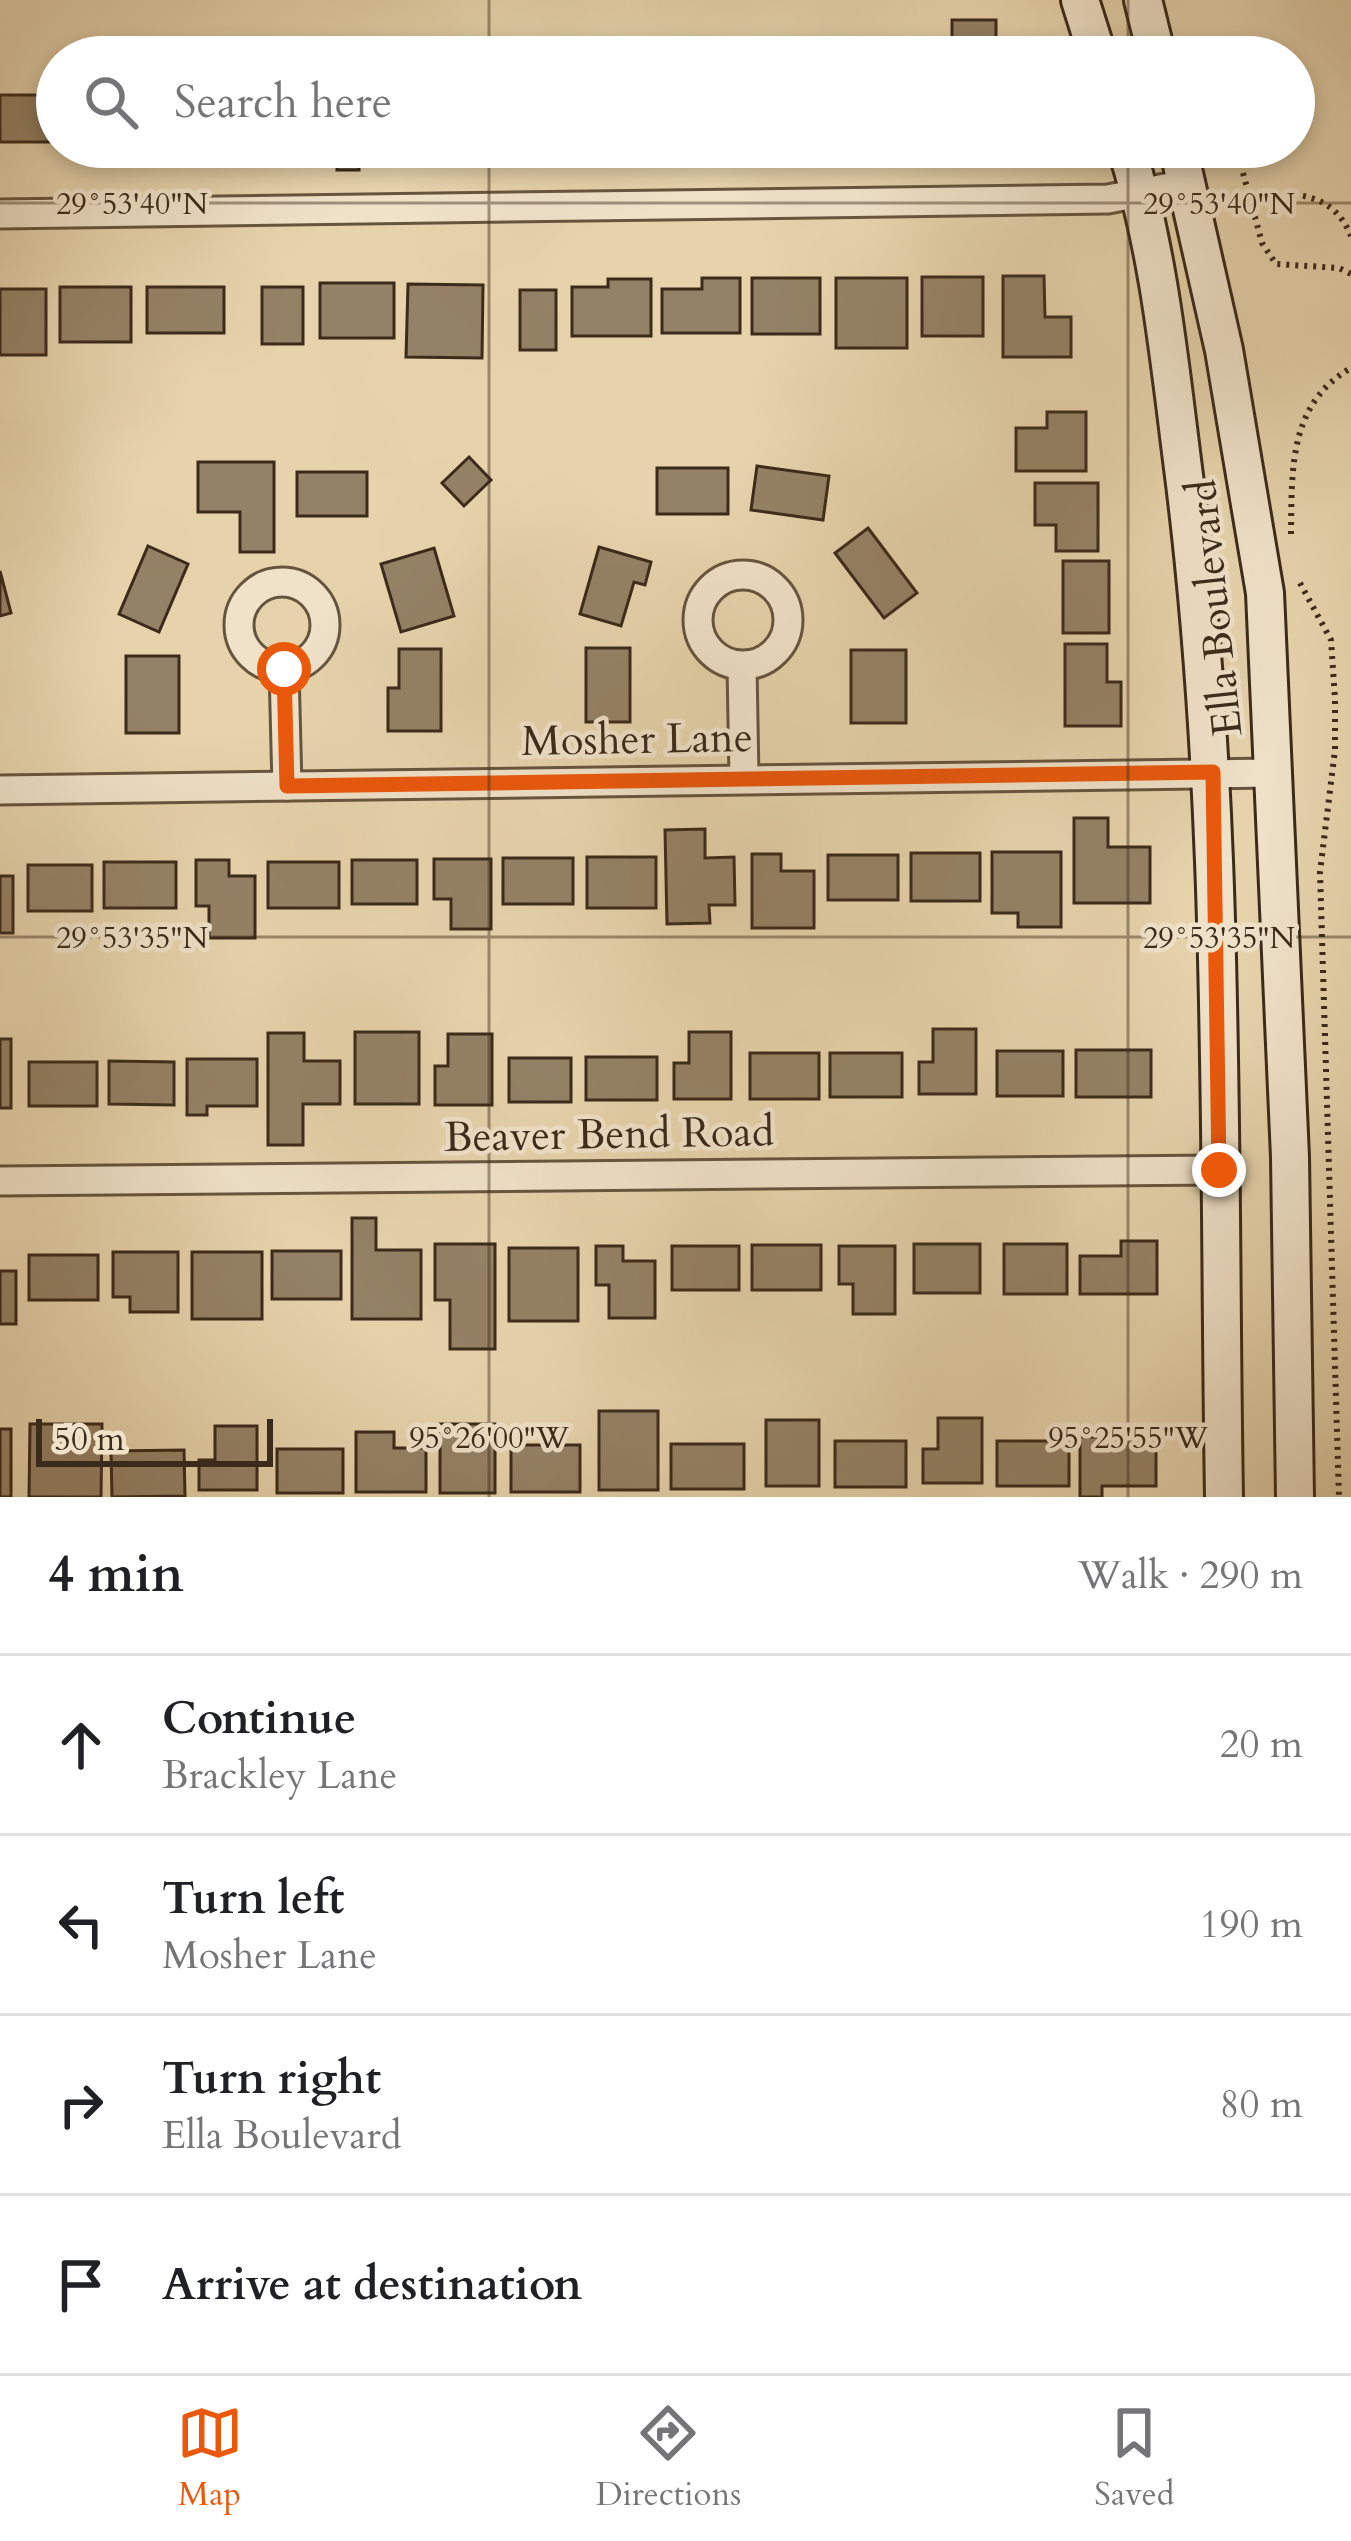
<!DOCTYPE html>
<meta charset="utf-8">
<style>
body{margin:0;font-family:Cardo,serif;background:#f2f2f2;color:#202124}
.scale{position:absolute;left:36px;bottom:30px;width:237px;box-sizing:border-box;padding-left:12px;border:6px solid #3b2b1a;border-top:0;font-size:33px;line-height:42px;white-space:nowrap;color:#3b2b1a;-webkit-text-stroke:9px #efe2c9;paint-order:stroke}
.stop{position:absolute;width:36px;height:36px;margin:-27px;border:9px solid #ea580c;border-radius:50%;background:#fff}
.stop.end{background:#ea580c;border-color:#fff;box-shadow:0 3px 12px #0008}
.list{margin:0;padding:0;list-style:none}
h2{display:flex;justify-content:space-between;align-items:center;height:156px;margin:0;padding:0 48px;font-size:51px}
h2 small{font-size:39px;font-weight:400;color:#757577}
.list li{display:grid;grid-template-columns:78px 1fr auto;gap:36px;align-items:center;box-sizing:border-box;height:180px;padding:0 48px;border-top:3px solid #e0e0e0}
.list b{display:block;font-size:45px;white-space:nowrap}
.list p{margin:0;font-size:39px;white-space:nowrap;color:#757577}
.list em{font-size:39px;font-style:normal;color:#757577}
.icon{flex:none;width:66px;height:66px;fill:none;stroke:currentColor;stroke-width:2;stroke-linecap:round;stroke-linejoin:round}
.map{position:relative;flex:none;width:1351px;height:1497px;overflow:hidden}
.search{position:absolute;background:#fff;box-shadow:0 6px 18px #0003;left:36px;right:36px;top:36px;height:132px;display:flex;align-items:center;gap:30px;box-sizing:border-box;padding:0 42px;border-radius:66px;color:#757577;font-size:45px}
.sheet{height:876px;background:#fff}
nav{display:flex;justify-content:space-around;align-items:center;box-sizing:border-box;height:168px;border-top:3px solid #e0e0e0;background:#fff;font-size:33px;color:#757577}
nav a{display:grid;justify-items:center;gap:6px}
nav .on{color:#ea580c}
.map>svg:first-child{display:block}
.building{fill:#948266;stroke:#3b2b1a;stroke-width:3}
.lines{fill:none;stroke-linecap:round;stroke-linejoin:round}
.minor-casing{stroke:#66553e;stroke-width:33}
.secondary-casing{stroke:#3b2b1a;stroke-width:42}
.path{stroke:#3b2b1a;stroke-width:6;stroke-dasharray:3 6;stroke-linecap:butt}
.minor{stroke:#efe2c9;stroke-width:27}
.secondary{stroke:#efe2c9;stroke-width:36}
.route{stroke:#ea580c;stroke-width:15}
.ticks{fill:none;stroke:#3b2b1a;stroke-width:3;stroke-opacity:0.45}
.labels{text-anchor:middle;stroke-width:9;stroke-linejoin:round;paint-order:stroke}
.street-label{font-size:42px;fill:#3b2b1a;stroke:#efe2c9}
.ticks-label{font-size:30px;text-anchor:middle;fill:#3b2b1a;stroke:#efe2c9;stroke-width:9;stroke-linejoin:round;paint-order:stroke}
</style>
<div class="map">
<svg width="1351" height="1497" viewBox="0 0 1351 1497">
<rect width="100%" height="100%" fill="#e6d3ac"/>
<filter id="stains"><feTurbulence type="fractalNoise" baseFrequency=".00167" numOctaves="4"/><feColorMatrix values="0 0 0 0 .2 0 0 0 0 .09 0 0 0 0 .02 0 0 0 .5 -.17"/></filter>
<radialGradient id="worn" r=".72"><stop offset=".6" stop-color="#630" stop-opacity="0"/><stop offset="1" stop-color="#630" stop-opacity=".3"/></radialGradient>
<!-- building -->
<g class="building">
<rect x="952" y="20" width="44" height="35"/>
<rect x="0" y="95" width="57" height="47"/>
<rect x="337" y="147" width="22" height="23"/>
<path d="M1003,276H1044L1045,317H1071V357H1003Z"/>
<rect x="922" y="277" width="61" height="59"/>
<path d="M702,278H740V333H662V289H702Z"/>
<rect x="752" y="278" width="68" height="56"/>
<rect x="836" y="278" width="71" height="70"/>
<path d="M608,279H651V336H572V287H608Z"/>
<rect x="320" y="283" width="74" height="55"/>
<path d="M408,284L483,285L482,358L406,357Z"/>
<rect x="60" y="287" width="71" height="55"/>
<rect x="147" y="287" width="77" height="46"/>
<rect x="262" y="287" width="41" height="57"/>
<rect x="0" y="289" width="46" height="66"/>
<rect x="520" y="290" width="36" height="60"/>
<path d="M1047,412H1086V471H1016V428H1047Z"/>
<path d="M469,457L491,480L464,506L442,483Z"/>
<path d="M198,462H274V552H240V512H198Z"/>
<path d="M757,466L829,476L823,520L751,510Z"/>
<rect x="657" y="468" width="71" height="46"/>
<rect x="297" y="472" width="70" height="44"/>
<path d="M1035,483H1098V551H1056V525H1035Z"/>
<path d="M868,528L917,593L884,618L835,553Z"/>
<path d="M148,546L188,564L159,632L119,614Z"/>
<path d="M599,547L651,562L645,585L634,582L621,626L580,614Z"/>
<path d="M434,548L454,616L401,632L381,564Z"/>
<rect x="1063" y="561" width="46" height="72"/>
<path d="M0,571L11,613L0,616Z"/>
<path d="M1065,644H1107V682H1121V726H1065Z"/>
<rect x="586" y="648" width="44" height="74"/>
<path d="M399,649H441V731H388V688H399Z"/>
<rect x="851" y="650" width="55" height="73"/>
<rect x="126" y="656" width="53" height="77"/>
<path d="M1074,818H1108V847H1150V903H1074Z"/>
<path d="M705,829V858L734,857L735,905H709L710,923L667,924L665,830Z"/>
<path d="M992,852H1061V927H1018V913H992Z"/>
<rect x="911" y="853" width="69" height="48"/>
<path d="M752,854H781V871H814V928H752Z"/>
<rect x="828" y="855" width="70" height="45"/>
<rect x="587" y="857" width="69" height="51"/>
<rect x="503" y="858" width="70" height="46"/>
<path d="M434,859H491V929H451V899H434Z"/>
<path d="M196,860H229V876H255V938H209V906H196Z"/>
<rect x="352" y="860" width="65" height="44"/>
<rect x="104" y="862" width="72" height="46"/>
<rect x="268" y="862" width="71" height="46"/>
<rect x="28" y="865" width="64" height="46"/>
<rect x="0" y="876" width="13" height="57"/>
<path d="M933,1029H976V1094H919V1062H933Z"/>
<rect x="355" y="1032" width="64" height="72"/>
<path d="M689,1032H731V1099H674V1063H689Z"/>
<path d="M268,1033H304V1061H340V1104H303V1145H268Z"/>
<path d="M448,1034H492V1105H435V1066H448Z"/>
<rect x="0" y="1039" width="11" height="69"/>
<rect x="1076" y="1050" width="75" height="47"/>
<rect x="997" y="1051" width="66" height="45"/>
<rect x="750" y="1053" width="69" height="46"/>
<rect x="830" y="1053" width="72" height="44"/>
<rect x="586" y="1057" width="71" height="43"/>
<rect x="509" y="1058" width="62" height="44"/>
<path d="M187,1059H257V1106H207V1115H187Z"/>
<path d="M109,1061L174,1062V1105L109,1104Z"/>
<rect x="29" y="1062" width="68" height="44"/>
<path d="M352,1218H376V1250H421V1319H352Z"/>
<path d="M1121,1241H1157V1294H1080V1256H1121Z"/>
<path d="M435,1244H495V1349H450V1300H435Z"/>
<rect x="914" y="1244" width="66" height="49"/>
<rect x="1004" y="1244" width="63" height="50"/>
<rect x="752" y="1245" width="69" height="45"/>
<path d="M596,1246H623V1261H655V1318H609V1285H596Z"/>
<rect x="672" y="1246" width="67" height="44"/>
<path d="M839,1246H895V1314H853V1284H839Z"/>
<rect x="509" y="1248" width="69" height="73"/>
<rect x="272" y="1251" width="69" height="48"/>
<path d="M113,1252H178V1312H130V1297H113Z"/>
<rect x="192" y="1252" width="70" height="67"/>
<rect x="29" y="1255" width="69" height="45"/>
<rect x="0" y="1271" width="16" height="53"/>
<rect x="599" y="1411" width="59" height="79"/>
<path d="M938,1418H982V1483H923V1449H938Z"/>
<rect x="766" y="1420" width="53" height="66"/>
<path d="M30,1424H102L101,1497H29Z"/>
<rect x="440" y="1424" width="55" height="69"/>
<path d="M215,1426H257V1490H199V1460H215Z"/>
<rect x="0" y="1429" width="11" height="68"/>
<path d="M356,1432H394V1448H426V1492H356Z"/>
<path d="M1080,1437H1156V1486H1102V1497H1080Z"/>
<rect x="835" y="1441" width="71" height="46"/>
<rect x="997" y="1441" width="72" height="45"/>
<rect x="671" y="1444" width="73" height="45"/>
<rect x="511" y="1445" width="69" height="47"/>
<rect x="277" y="1449" width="66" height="44"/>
<path d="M184,1450L185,1496L112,1497L111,1451Z"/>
</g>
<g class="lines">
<defs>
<g id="minor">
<path d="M0,214L1108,199L1186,184"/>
<circle cx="743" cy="620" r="45"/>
<circle cx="282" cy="625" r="43"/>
<path d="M742,666L744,778"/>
<path d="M284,669L287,786"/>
<path d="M0,790L1275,773"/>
<path d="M0,1181L1219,1170"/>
</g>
<g id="secondary">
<path d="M1080,0L1098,57"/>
<path d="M1143,0L1157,57"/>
<path d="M1126,147C1158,247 1169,357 1182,460C1227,804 1218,1151 1224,1497"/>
<path d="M1178,147L1224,350L1265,593L1290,1157L1295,1497"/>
</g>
</defs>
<!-- minor casing -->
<use href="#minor" class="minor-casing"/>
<!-- secondary casing -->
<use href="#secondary" class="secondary-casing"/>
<!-- path -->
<g class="path">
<path d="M1236,147L1262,243L1276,264L1339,268L1351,274"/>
<path d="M1249,194C1293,193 1332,190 1351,236"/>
<path d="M1291,534C1292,471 1288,404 1351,368"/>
<path d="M1300,583L1331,640L1335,699V750L1320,872L1339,1497"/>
</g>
<!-- minor -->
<use href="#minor" class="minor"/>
<!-- secondary -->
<use href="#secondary" class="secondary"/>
</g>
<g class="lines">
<!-- route -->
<path class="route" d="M284,669L287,786L1213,772L1219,1170"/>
</g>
<!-- ticks -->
<path class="ticks" d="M489,0V57M1128,0V57M489,147V1497M1128,147V1497M0,203H1351M0,937H1351"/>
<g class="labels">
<!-- street labels -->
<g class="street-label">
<text transform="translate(1213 608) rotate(-96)" y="15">Ella Boulevard</text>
<text transform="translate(637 738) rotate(-1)" y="15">Mosher Lane</text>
<text transform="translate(609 1133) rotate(-1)" y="15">Beaver Bend Road</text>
</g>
</g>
<g class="ticks-label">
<text x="132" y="214">29°53'40"N</text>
<text x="1219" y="214">29°53'40"N</text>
<text x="132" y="948">29°53'35"N</text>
<text x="1219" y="948">29°53'35"N</text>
<text x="489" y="1448">95°26'00"W</text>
<text x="1128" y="1448">95°25'55"W</text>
</g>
<rect width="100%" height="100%" filter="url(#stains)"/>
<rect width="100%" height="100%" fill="url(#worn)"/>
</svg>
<div class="scale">50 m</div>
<div class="stop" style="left:284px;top:669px"></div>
<div class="stop end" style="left:1219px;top:1170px"></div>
<div class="search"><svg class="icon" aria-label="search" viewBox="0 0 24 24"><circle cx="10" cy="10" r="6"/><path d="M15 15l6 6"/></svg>Search here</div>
</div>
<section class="sheet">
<h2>4 min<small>Walk · 290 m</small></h2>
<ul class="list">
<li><svg class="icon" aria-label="ahead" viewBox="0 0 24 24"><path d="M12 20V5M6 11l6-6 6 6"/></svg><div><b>Continue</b><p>Brackley Lane</p></div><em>20 m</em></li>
<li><svg class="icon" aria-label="left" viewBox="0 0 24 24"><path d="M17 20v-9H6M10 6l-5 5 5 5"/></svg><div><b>Turn left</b><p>Mosher Lane</p></div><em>190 m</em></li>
<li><svg class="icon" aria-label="right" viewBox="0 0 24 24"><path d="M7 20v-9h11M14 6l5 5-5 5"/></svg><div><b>Turn right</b><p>Ella Boulevard</p></div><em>80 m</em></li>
<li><svg class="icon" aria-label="arrive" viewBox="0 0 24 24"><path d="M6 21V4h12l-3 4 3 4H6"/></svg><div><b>Arrive at destination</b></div></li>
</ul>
</section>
<nav>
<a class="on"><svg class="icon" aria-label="map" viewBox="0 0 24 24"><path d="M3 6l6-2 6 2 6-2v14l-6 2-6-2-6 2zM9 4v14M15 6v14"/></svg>Map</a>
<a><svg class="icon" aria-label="directions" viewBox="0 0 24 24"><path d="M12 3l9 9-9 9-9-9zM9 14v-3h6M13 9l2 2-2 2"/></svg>Directions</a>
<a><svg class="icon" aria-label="saved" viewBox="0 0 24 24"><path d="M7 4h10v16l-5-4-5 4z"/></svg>Saved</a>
</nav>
